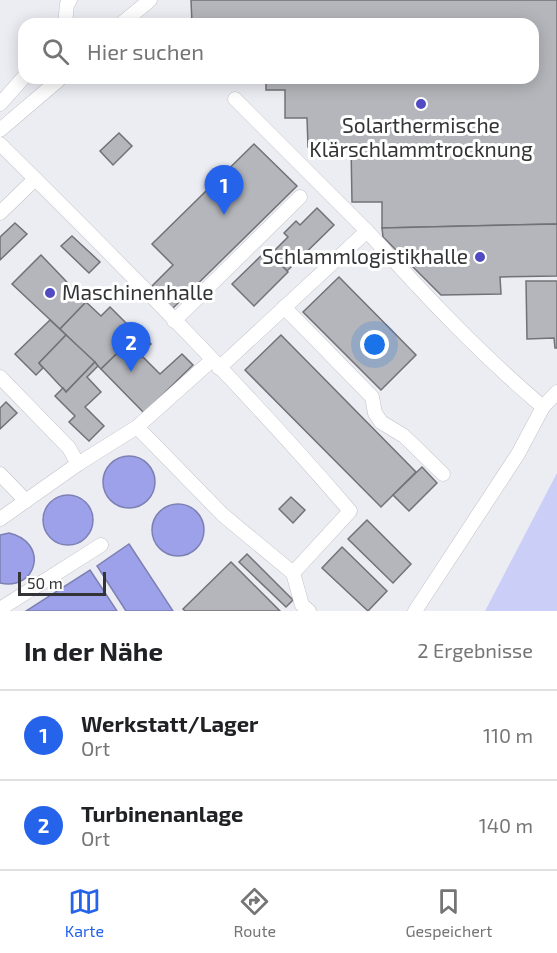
<!DOCTYPE html>
<html lang="de">
<meta charset="utf-8">
<style>
body{margin:0;font-family:"Exo 2",sans-serif;background:#f2f2f2;color:#202124}
.scale{position:absolute;left:18px;bottom:15px;width:88px;box-sizing:border-box;padding-left:6px;border:3px solid #333436;border-top:0;font-size:16px;line-height:21px;white-space:nowrap;color:#333436;-webkit-text-stroke:4px #fff;paint-order:stroke}
.you{position:absolute;left:375px;top:345px;width:21px;height:21px;margin:-15px;border:4px solid #fff;border-radius:50%;background:#1a73e8;box-shadow:0 0 0 9px #1a73e833}
.badge{display:grid;place-items:center;width:39px;height:39px;border-radius:50%;background:#2563eb;color:#fff;font-size:20px;font-weight:700}
.pin{position:absolute;translate:-50% -50px;filter:drop-shadow(0 2px 3px #0008)}
.pin::after{content:'';position:absolute;top:32px;width:21px;height:18px;background:inherit;clip-path:polygon(0 0,100% 0,50% 100%)}
.list{margin:0;padding:0;list-style:none}
h2{display:flex;justify-content:space-between;align-items:center;height:78px;margin:0;padding:0 24px;font-size:26px}
h2 small{font-size:20px;font-weight:400;color:#757577}
.list li{display:grid;grid-template-columns:39px 1fr auto;gap:18px;align-items:center;box-sizing:border-box;height:90px;padding:0 24px;border-top:2px solid #e0e0e0}
.list b{display:block;font-size:22px;white-space:nowrap}
.list p{margin:0;font-size:20px;white-space:nowrap;color:#757577}
.list em{font-size:20px;font-style:normal;color:#757577}
.icon{flex:none;width:33px;height:33px;fill:none;stroke:currentColor;stroke-width:2;stroke-linecap:round;stroke-linejoin:round}
.map{position:relative;flex:none;width:557px;height:611px;overflow:hidden}
.search{position:absolute;background:#fff;box-shadow:0 3px 15px #0003;left:18px;right:18px;top:18px;height:66px;display:flex;align-items:center;gap:15px;box-sizing:border-box;padding:0 21px;border-radius:18px;color:#757577;font-size:22px}
.sheet{height:258px;background:#fff}
nav{display:flex;justify-content:space-around;align-items:center;box-sizing:border-box;height:84px;border-top:2px solid #e0e0e0;background:#fff;font-size:16px;color:#757577}
nav a{display:grid;justify-items:center;gap:3px}
nav .on{color:#2563eb}
.map>svg:first-child{display:block}
.green{fill:#cbcff8}
.water{fill:#9ca1e9;stroke:#7c80b3;stroke-width:1.5}
.building{fill:#b5b6bb;stroke:#717177;stroke-width:1.5}
.lines{fill:none;stroke-linecap:round;stroke-linejoin:round}
.minor-casing{stroke:#c1c1c7;stroke-width:15}
.minor{stroke:#fff;stroke-width:14}
.poi-dot{fill:#524ac2;stroke:#fff;stroke-width:2}
.labels{text-anchor:middle;stroke-width:6;stroke-linejoin:round;paint-order:stroke}
.poi-label{font-size:21px;fill:#333436;stroke:#fff}
</style>
<div class="map">
<svg width="557" height="611" viewBox="0 0 557 611">
<rect width="100%" height="100%" fill="#ecedf3"/>
<!-- green -->
<path class="green" d="M557,473V611H485Z"/>
<!-- water -->
<g class="water">
<circle cx="129" cy="482" r="26"/>
<circle cx="68" cy="520" r="25"/>
<circle cx="178" cy="530" r="26"/>
<path d="M9,533C49,542 38,591 0,583V535Z"/>
<path d="M129,544L173,611H126L97,566Z"/>
<path d="M90,570L117,611H26Z"/>
</g>
<!-- building -->
<g class="building">
<path d="M191,0H557V224L382,228V202H352L351,146L308,147L307,118H285V90H266V78H533V24H192Z"/>
<path d="M119,133L132,146L113,165L100,151Z"/>
<path d="M254,144L297,186L169,312L148,290L173,265L152,244Z"/>
<path d="M317,208L334,225L287,271L271,254L288,237L284,233L296,221L300,225Z"/>
<path d="M15,223L27,234L0,260V237Z"/>
<path d="M557,224V276L500,277L501,294L441,295L383,237L382,228Z"/>
<path d="M72,236L100,262L89,273L61,246Z"/>
<path d="M267,250L288,272L254,306L232,284Z"/>
<path d="M41,255L86,302L60,329L12,284Z"/>
<path d="M339,277L416,355L381,390L303,312Z"/>
<path d="M526,281H557V348H555L554,338L527,339Z"/>
<path d="M86,302L101,316L110,307L137,334L101,369L60,329Z"/>
<path d="M50,320L66,335L39,363L43,368L36,375L15,354Z"/>
<path d="M139,332L151,344L140,354L160,374L182,354L193,365L144,413L101,369Z"/>
<path d="M66,335L95,362L66,392L39,363Z"/>
<path d="M281,335L416,472L381,507L245,370Z"/>
<path d="M95,362L98,366L87,377L101,392L85,407L104,426L89,441L69,422L75,416L55,396L63,388L66,392Z"/>
<path d="M6,402L17,413L0,429V408Z"/>
<path d="M422,467L437,483L409,511L393,495Z"/>
<path d="M291,497L305,510L293,523L279,509Z"/>
<path d="M367,520L411,564L393,583L348,539Z"/>
<path d="M342,547L387,591L368,611L322,568Z"/>
<path d="M247,554L293,600L286,607L239,562Z"/>
<path d="M231,562L280,611H185L183,609Z"/>
</g>
<g class="lines">
<defs>
<g id="minor">
<path d="M65,24L67,4L70,0"/>
<path d="M121,24L150,0"/>
<path d="M0,104L24,77"/>
<path d="M0,130L61,78"/>
<path d="M0,144C120,263 240,383 350,511L293,573L302,605L309,611"/>
<path d="M0,213L35,179"/>
<path d="M367,231C423,293 479,353 543,407L518,454L415,611"/>
<path d="M284,307L372,397L375,413L381,422L404,436L443,474"/>
<path d="M174,321L300,197"/>
<path d="M219,368L367,231L235,99"/>
<path d="M0,377L69,448L78,464L137,427L212,360"/>
<path d="M543,407L557,392"/>
<path d="M137,427L223,515L293,573"/>
<path d="M0,474L26,501"/>
<path d="M0,519L78,464"/>
<path d="M0,609L101,545"/>
</g>
</defs>
<!-- minor casing -->
<use href="#minor" class="minor-casing"/>
<!-- minor -->
<use href="#minor" class="minor"/>
</g>
<!-- markers -->
<g class="poi-dot">
<circle cx="421" cy="104" r="6"/>
<circle cx="480" cy="257" r="6"/>
<circle cx="50" cy="293" r="6"/>
</g>
<g class="labels">
<!-- poi labels -->
<g class="poi-label">
<text x="421" y="133">Solarthermische<tspan x="421" dy="24">Klärschlammtrocknung</tspan></text>
<text x="468" y="264" text-anchor="end">Schlammlogistikhalle</text>
<text x="62" y="300" text-anchor="start">Maschinenhalle</text>
</g>
</g>
</svg>
<div class="scale">50 m</div>
<div class="you"></div>
<div class="pin badge" style="left:224px;top:215px">1</div>
<div class="pin badge" style="left:131px;top:372px">2</div>
<div class="search"><svg class="icon" aria-label="search" viewBox="0 0 24 24"><circle cx="10" cy="10" r="6"/><path d="M15 15l6 6"/></svg>Hier suchen</div>
</div>
<section class="sheet">
<h2>In der Nähe<small>2 Ergebnisse</small></h2>
<ul class="list">
<li><span class="badge">1</span><div><b>Werkstatt/Lager</b><p>Ort</p></div><em>110 m</em></li>
<li><span class="badge">2</span><div><b>Turbinenanlage</b><p>Ort</p></div><em>140 m</em></li>
</ul>
</section>
<nav>
<a class="on"><svg class="icon" aria-label="map" viewBox="0 0 24 24"><path d="M3 6l6-2 6 2 6-2v14l-6 2-6-2-6 2zM9 4v14M15 6v14"/></svg>Karte</a>
<a><svg class="icon" aria-label="directions" viewBox="0 0 24 24"><path d="M12 3l9 9-9 9-9-9zM9 14v-3h6M13 9l2 2-2 2"/></svg>Route</a>
<a><svg class="icon" aria-label="saved" viewBox="0 0 24 24"><path d="M7 4h10v16l-5-4-5 4z"/></svg>Gespeichert</a>
</nav>
